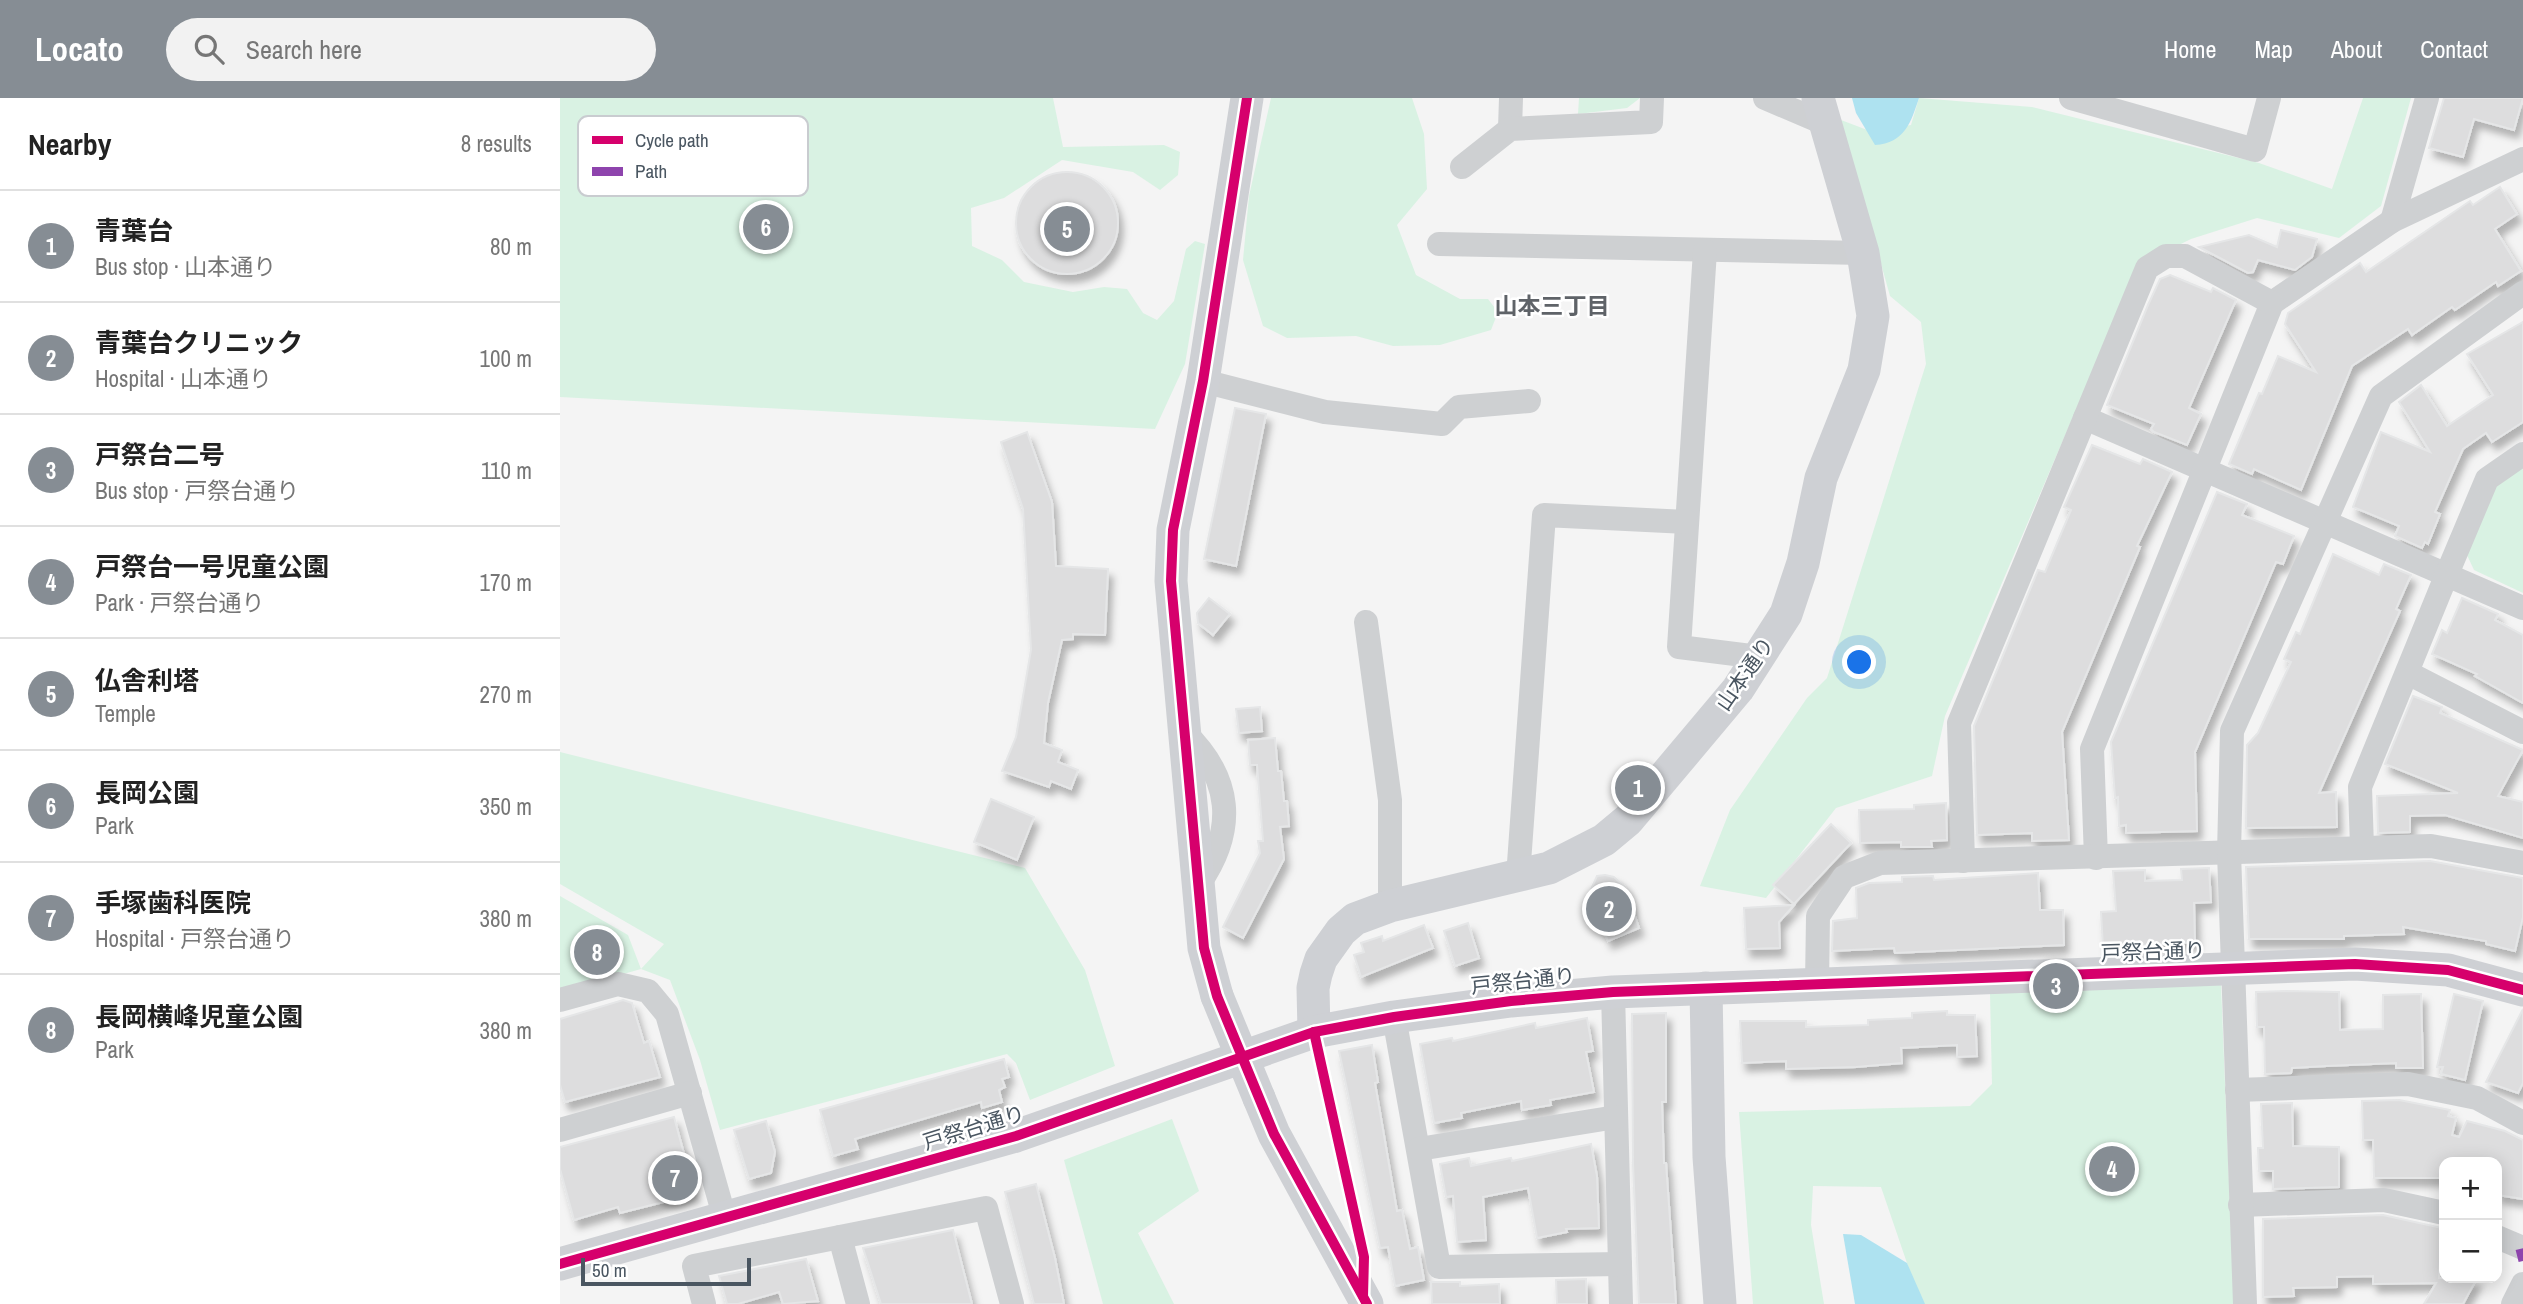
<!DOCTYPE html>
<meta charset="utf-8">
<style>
body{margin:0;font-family:"Archivo Narrow","Noto Sans JP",sans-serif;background:#f2f2f2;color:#222}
.controls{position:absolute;right:21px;bottom:21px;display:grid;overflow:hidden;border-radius:14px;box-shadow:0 4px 18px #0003}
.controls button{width:63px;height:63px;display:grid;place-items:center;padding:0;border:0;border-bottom:2px solid #e0e0e0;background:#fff;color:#222;font:35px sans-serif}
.scale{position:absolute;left:21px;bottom:18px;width:170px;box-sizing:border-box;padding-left:7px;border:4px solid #4a5661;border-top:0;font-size:19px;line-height:24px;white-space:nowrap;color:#4a5661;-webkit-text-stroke:5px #fff;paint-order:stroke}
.you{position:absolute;left:1300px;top:565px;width:24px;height:24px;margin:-18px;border:5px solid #fff;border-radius:50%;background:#1a73e8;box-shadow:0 0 0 10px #1a73e833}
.badge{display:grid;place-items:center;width:46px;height:46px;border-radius:50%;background:#868d94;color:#fff;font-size:23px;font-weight:700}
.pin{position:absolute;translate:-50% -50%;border:4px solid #fff;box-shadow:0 2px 7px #0006}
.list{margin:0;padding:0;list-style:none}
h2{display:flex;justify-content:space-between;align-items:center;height:91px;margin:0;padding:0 28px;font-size:30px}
h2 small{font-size:23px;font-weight:400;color:#767676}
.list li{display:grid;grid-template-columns:46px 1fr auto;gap:21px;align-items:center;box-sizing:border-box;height:112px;padding:0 28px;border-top:2px solid #e0e0e0}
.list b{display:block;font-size:26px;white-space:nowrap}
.list p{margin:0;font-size:23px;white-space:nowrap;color:#767676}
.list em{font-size:23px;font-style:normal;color:#767676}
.icon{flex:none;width:38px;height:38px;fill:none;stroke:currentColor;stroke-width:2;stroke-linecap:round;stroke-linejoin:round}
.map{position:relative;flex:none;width:1963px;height:1206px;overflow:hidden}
header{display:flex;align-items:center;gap:42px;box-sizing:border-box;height:98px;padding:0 35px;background:#868d94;color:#fff}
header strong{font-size:33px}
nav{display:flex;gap:38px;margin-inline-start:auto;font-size:24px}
.search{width:490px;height:63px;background:#f2f2f2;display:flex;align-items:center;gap:18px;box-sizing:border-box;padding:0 24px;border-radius:38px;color:#767676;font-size:26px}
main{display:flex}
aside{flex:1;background:#fff}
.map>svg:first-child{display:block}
.green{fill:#d9f2e3}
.water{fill:#aee2f0}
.building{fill:#ddddde;stroke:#e5e6e7;stroke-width:2;filter:url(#shadow)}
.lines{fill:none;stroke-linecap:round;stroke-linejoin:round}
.street{stroke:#ced0d2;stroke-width:24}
.secondary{stroke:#ced0d4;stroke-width:33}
.secondary-bridge{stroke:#ced0d4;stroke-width:33}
.quiet{stroke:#8e44ad;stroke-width:9;stroke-dasharray:18 9;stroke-linecap:butt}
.cycleway-casing{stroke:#fff;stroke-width:15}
.cycleway{stroke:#d6006c;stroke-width:10}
.labels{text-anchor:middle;stroke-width:5;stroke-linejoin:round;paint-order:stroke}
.street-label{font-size:21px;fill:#4a5661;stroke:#fff}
.neighbourhood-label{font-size:23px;font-weight:bold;fill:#5f6368;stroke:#fff}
.key{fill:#fff;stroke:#c9ccd0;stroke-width:2}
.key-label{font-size:19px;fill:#4a5661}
</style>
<header>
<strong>Locato</strong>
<div class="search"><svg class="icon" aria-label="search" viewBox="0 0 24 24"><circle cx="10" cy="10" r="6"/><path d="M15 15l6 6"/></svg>Search here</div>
<nav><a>Home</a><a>Map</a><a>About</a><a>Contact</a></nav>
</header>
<main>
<aside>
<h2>Nearby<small>8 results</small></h2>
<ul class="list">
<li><span class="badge">1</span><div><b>青葉台</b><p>Bus stop · 山本通り</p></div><em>80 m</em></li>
<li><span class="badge">2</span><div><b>青葉台クリニック</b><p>Hospital · 山本通り</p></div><em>100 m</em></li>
<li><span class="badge">3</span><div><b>戸祭台二号</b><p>Bus stop · 戸祭台通り</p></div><em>110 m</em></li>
<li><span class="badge">4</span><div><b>戸祭台一号児童公園</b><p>Park · 戸祭台通り</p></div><em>170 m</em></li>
<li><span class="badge">5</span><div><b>仏舎利塔</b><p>Temple</p></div><em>270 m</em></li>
<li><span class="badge">6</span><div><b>長岡公園</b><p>Park</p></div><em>350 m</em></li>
<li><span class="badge">7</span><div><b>手塚歯科医院</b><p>Hospital · 戸祭台通り</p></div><em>380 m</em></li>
<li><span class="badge">8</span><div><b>長岡横峰児童公園</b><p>Park</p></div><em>380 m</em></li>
</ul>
</aside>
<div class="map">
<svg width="1963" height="1206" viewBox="0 0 1963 1206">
<defs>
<filter id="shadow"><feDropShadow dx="4.5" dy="8" stdDeviation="3.5" flood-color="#0004"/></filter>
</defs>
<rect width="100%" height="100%" fill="#f4f4f4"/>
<!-- green -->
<g class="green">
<path d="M0,0H493L503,49L604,47L620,54L618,77L600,92L573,74L502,62L444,100L411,110L412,148L442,162L464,184L513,194L544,189L567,191L583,215L597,222L614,203L626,151L635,143L645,146L625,266L595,331L0,299Z"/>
<path d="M711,0H852L864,36L867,91L837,127L856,177L900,201H928L938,214L931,232L880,247L833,248L796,238L727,240L703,228L683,162L689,98Z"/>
<path d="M1019,0H1080L1067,10L1018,16Z"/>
<path d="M1359,0L1472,9L1699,65L1772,91L1803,0H1851L1821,108L1779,140L1697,120L1631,141L1578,167L1385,618L1372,678L1276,710L1206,800L1140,788L1170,712L1247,600L1267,580L1366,266L1361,224L1330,198L1281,22L1310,33L1351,27Z"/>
<path d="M1963,366V495L1914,472L1907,457L1939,381Z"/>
<path d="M0,654L465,770L525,872L555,968L470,1002L456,965L447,956L160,1032L140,962L110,882L81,871L0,894V798L68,837L81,871L104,846L0,786Z"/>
<path d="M1661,887L1674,1206H1361L1321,1089L1253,1088L1251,1127L1264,1206H1193L1179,1014L1410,1008L1432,986L1430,895Z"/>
<path d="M612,1021L639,1093L578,1135L614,1206H543L504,1062Z"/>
</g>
<!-- water -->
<g class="water">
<path d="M1292,0H1359C1351,24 1345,45 1315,47L1296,15Z"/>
<path d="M1283,1136L1301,1137L1347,1165L1365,1206H1295Z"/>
</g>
<!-- building -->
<g class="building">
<path d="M1884,0H1963L1954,32L1914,21L1903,59L1869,50Z"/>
<circle cx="507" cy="125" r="51"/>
<path d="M1940,89L1957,116L1935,131L1961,173L1938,188L1936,184L1895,212L1892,209L1852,237L1848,231L1792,268L1741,392L1694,371L1692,376L1669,366L1699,295L1702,296L1718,258L1756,274L1725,226L1728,215L1800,165L1806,174L1910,103L1913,107Z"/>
<path d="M1721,132L1757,141L1752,159L1735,172L1698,162L1693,174L1688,175L1639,149L1689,137L1717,149Z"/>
<path d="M1610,177L1651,194L1653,190L1676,202L1629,310L1641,316L1627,347L1594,334L1591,331L1594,326L1547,307L1588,207L1600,181Z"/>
<path d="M1963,224V324L1932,344L1926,335L1903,351L1875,414L1880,416L1868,446L1865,444L1862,450L1835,438L1839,428L1793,409L1821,334L1870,354L1839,304L1861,287L1887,328L1933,297L1907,256Z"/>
<path d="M675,310L706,316L676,468L644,461Z"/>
<path d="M467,334L492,404L496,468L548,471L545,537L513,536V541L502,542L488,605L484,645L502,652L498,664L518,672L511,691L491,683L489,689L442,673L456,639L471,552L463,411L441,344Z"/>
<path d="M1532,347L1580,366L1583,361L1612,374L1577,448L1580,449L1502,634L1509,742L1472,743V735L1417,737L1414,628L1478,472L1485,474L1511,412L1504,409Z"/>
<path d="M1657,394L1687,406L1682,417L1734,438L1723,466L1716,464L1635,654L1637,733L1566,735V727L1559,728L1558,699L1555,700L1551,644Z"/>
<path d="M1773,456L1819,477L1824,466L1851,477L1836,511L1840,513L1759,695L1776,694L1777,729L1686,730L1687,647L1698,635L1731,564L1724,561L1736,534L1740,536Z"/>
<path d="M649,500L670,516L653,537L638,525L637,515Z"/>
<path d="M1902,500L1938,516L1935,522L1963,537V605L1915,578L1917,576L1872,556L1882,532L1887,535Z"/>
<path d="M1853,598L1882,609L1880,615L1963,652L1938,698L1963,704V740L1885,717L1850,718V734L1818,735L1817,698L1898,695L1825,666Z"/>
<path d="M700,609L702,633L679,635L676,611Z"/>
<path d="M715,640L718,673H721L724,703H727L729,728L720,729L724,761L683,840L663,829L700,755L698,743H703L697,667H690L688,642Z"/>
<path d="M431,701L474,719L457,762L414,744Z"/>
<path d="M1386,705L1387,742L1371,743L1372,749H1341V744L1300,745L1299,712L1354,711V707Z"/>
<path d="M1271,726L1291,745L1234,806L1213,787Z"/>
<path d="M1870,763L1963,780V819L1955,853L1926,846V843L1843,829L1844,836L1784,838V841H1689L1686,769Z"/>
<path d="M1649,770L1651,804L1634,805L1635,844L1543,850L1541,814L1556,813L1553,773L1585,772V783L1622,782L1621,771Z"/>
<path d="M1478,775L1480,812H1503L1504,847L1335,855L1334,850L1272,853L1273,823L1297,820L1296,790L1309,785L1342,784V779L1373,778L1374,782Z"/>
<path d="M1045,777L1054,779L1065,789L1079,830L1048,843L1028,798L1037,778Z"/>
<path d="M1234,807L1219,824L1220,850L1186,851L1184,810Z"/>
<path d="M908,825L919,860L895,868L884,833Z"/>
<path d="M864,827L873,850L801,879L794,857L804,854L801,845L822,838L823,843Z"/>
<path d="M1726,893L1779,894L1780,932L1823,931V897L1861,896L1863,970H1836V965L1766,968L1732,970L1731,975L1705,976L1704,929H1697L1696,894Z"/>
<path d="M1894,896L1923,903L1905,982L1881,976L1883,969H1877Z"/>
<path d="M63,902L72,905L84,945L89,943L100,979L5,1004L0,987V921Z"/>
<path d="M1963,911V985L1958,995L1926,984Z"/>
<path d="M1387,913V917H1415L1417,958L1397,959V947L1341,950L1342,965L1296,969L1226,971V963L1182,965L1180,923H1246V929L1308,927V922L1352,920V915Z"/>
<path d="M1106,915V1004H1102L1104,1065H1106L1116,1206H1079L1073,1066L1072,916Z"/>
<path d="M1027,920L1033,953L1026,954L1034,994L990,1002L991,1007L962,1012L961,1003L901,1015L902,1020L874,1025L860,946L892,940L893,943L975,925L976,930Z"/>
<path d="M812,947L818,984L815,985L837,1113L842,1112L850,1151L858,1149L864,1182L835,1188L828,1149L820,1150L779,953Z"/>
<path d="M444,961L449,979L442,981L445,989L439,992L442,1004L422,1010L421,1004L295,1041L298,1051L273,1058L260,1012Z"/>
<path d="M1839,1002L1890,1012L1888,1018L1896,1020L1892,1037L1899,1039L1907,1023L1945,1033L1963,1042V1101L1937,1097V1064H1884V1080H1814L1813,1042H1803L1802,1003Z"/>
<path d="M1732,1005L1733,1048L1779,1049V1089L1713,1091V1073H1699L1698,1050H1703L1701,1006Z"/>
<path d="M114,1019L135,1096L60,1115L58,1109L14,1122L0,1071V1049Z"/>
<path d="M206,1023L215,1054L211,1075L189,1081L174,1032Z"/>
<path d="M1031,1046L1037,1078L1039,1130L1006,1131L1007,1134L977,1140L968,1090L923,1099L926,1142L897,1144L893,1098L886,1099L880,1066L909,1060L911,1068L951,1060L952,1063Z"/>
<path d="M476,1086L495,1160L504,1206H474L445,1094Z"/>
<path d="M1823,1117L1882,1130L1879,1180H1917L1903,1206H1864L1876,1185L1813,1186V1178L1777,1179V1189L1733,1190L1734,1198L1703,1199V1121Z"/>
<path d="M393,1132L412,1206H321L303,1150Z"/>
<path d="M246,1161L258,1203L223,1206L219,1194L178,1206H167L159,1178Z"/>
<path d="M1026,1181L1027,1206H997L996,1182Z"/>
<path d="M871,1184H900V1188L939,1186L940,1206H872Z"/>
</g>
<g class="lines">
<!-- street -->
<g class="street">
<path d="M1205,0L1266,26"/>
<path d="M1511,0L1695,52L1709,0"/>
<path d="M950,31L951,0"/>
<path d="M902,69L950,31L1091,24L1092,0"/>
<path d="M1832,123L1867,0"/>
<path d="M879,146L1303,155"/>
<path d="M1145,153L1119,549L1199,559"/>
<path d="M643,283L765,314L882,326L899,309L969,303"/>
<path d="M1525,320L1963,510"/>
<path d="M806,524L830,702V808"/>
<path d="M1848,575L1963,634"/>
<path d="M624,634C672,680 677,731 639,786"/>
<path d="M1802,749L1800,689L1887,476L1927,381L1963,356"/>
<path d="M1536,760L1532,651L1712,205L1832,123L1963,61"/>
<path d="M1403,763L1399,625L1587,170L1606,158H1625L1712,205"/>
<path d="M958,779L984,417L1127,424"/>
<path d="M1257,886L1258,818L1284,779L1320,765L1871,748L1963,765"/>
<path d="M1053,894L1061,1206"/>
<path d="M0,902L58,886L88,893L107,916L165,1121"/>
<path d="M834,919L879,1169L1060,1166"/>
<path d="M1677,992L1848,986L1917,1000L1963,1025"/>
<path d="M0,1032L130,995"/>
<path d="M859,1051L1056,1019"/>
<path d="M1680,1107L1824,1102L1884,1115"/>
<path d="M280,1139L298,1206"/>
<path d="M1937,1139L1963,1150"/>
<path d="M144,1206L134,1168L426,1110L452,1206"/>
<path d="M1685,1206L1669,755L1672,633L1821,298L1963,195"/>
<path d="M1953,1206L1963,1186"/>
</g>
<!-- secondary -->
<g class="secondary">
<path d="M1146,890L1149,1059L1160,1206"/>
<path d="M657,898L644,850L611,483L613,432L643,283L687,0"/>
<path d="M754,934L753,890L756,876L761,861L781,833L795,821L830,808L989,770L1044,742L1068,722L1178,591L1226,516L1243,465L1261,380L1304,272L1313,218L1303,155L1258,0"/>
<path d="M699,1000L714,1036L807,1206"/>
<path d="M0,1166L456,1038L754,934L834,919L951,903L1053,894L1795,866L1888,872L1963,892"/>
</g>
<!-- secondary-bridge -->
<path class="secondary-bridge" d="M657,898L699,1000"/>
<!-- quiet -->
<path class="quiet" d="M1960,1151L1963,1163"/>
<defs>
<g id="cycleway">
<path d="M687,0L643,283L613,432L611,483L644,850L657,898L714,1036L807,1206"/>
<path d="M754,934L804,1159L803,1198"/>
<path d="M0,1166L456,1038L754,934L834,919L951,903L1053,894L1795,866L1888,872L1963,892"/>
</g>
</defs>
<!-- cycleway casing -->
<use href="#cycleway" class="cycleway-casing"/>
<!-- cycleway -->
<use href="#cycleway" class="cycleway"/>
</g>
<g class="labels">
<!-- street labels -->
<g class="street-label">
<text transform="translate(1185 576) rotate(-55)" y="7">山本通り</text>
<text transform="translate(1593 854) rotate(-2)" y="7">戸祭台通り</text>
<text transform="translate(963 883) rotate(-6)" y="7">戸祭台通り</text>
<text transform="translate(414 1030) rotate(-17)" y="7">戸祭台通り</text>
</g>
<!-- neighbourhood labels -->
<g class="neighbourhood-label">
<text x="992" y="216">山本三丁目</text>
</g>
</g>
<!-- legend -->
<rect x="18" y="18" width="230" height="80" rx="10" class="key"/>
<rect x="32" y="38" width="31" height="8" fill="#d6006c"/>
<rect x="32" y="69" width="31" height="9" fill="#8e44ad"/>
<g class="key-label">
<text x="75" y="49">Cycle path</text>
<text x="75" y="80">Path</text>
</g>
</svg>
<div class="controls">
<button>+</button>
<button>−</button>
</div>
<div class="scale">50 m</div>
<div class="you"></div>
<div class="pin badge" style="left:1078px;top:690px">1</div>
<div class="pin badge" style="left:1049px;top:811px">2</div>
<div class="pin badge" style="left:1496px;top:888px">3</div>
<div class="pin badge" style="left:1552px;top:1071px">4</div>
<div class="pin badge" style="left:507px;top:131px">5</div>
<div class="pin badge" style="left:206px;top:129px">6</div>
<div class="pin badge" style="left:115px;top:1080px">7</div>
<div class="pin badge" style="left:37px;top:854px">8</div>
</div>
</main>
